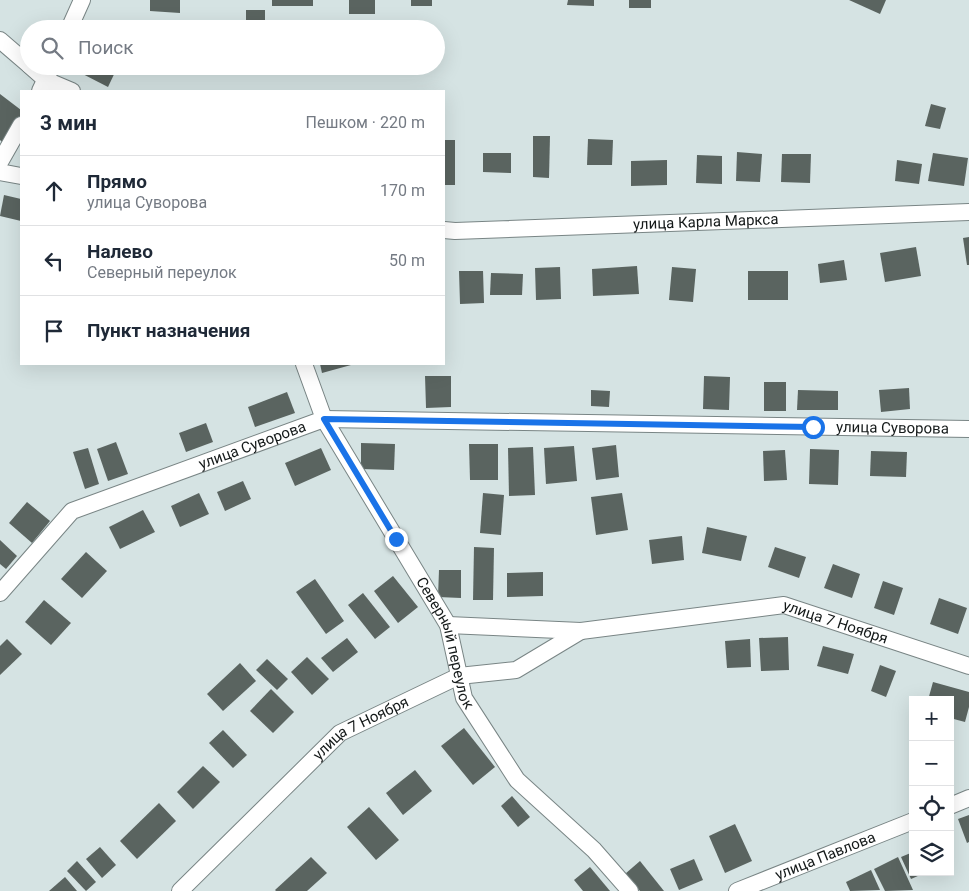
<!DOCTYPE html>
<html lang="ru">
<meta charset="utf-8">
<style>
body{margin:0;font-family:Roboto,sans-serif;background:#f2f2f3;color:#1f2937}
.controls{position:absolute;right:15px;bottom:15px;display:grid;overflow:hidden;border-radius:0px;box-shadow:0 5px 20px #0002}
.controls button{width:45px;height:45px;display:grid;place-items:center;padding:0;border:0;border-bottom:1px solid #e0e1e3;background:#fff;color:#1f2937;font:25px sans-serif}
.stop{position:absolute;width:15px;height:15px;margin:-11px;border:4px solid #1a73e8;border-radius:50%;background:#fff}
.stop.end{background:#1a73e8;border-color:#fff;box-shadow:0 1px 5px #0008}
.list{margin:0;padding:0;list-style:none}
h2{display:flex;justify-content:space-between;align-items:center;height:65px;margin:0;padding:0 20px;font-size:21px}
h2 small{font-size:16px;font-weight:400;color:#747a83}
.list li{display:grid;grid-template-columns:32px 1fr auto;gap:15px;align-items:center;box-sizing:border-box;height:70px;padding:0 20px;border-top:1px solid #e0e1e3}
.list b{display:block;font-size:19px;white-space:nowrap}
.list p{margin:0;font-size:16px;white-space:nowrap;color:#747a83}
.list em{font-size:16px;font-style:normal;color:#747a83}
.icon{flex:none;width:28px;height:28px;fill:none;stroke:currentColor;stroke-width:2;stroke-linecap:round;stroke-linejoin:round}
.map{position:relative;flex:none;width:969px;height:891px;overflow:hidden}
.search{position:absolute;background:#fff;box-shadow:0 5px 20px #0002;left:20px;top:20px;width:425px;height:55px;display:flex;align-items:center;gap:12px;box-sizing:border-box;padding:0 18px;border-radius:28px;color:#747a83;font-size:19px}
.panel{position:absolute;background:#fff;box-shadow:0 5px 20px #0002;left:20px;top:90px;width:425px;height:275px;border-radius:0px}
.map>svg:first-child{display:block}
.building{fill:#5a6460}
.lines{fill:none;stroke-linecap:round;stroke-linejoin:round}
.minor-casing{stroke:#798585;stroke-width:18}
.minor{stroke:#fff;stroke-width:16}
.route{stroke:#1a73e8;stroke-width:6}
.labels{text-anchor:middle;stroke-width:5;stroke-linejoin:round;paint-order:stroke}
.street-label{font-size:15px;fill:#141919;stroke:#d5e3e3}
</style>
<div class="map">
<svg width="969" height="891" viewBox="0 0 969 891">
<rect width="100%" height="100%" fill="#d5e3e3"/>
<!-- building -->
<g class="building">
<path d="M150,0H180V13L150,11Z"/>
<rect x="272" y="0" width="41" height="6"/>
<rect x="349" y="0" width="26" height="14"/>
<rect x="411" y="0" width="21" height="6"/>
<path d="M568,0H594V6L567,5Z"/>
<rect x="629" y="0" width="22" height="8"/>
<path d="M849,0H886L880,14Z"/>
<rect x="246" y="10" width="19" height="19"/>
<path d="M75,66H118L108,87L73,69Z"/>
<path d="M0,94L21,110V116L2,142L0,140Z"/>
<path d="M931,104L946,108L940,129L925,126Z"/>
<path d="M533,136H550L549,178L533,177Z"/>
<path d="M588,139L613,140L612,165H587Z"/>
<rect x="444" y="140" width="11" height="45"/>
<path d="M737,152L762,154L760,182L736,181Z"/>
<path d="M483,153H511V173L483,172Z"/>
<path d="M933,153L968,158L964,186L928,181Z"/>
<path d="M782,154H811L810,183L781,182Z"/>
<path d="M697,155L722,156V184L696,183Z"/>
<path d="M667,160V185L631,186V161Z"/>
<path d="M897,160L922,164L919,184L895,181Z"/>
<path d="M4,195L21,199V221L0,216Z"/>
<path d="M969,237V265H967L963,238Z"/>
<path d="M916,247L921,276L885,282L880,253Z"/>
<path d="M844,260L847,280L820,283L818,264Z"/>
<path d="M637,266L639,294L593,296L592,269Z"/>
<path d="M560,267L561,299L536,300L535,268Z"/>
<path d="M672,267L696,269L693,302L669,300Z"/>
<path d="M459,271H483L484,303L460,304Z"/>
<rect x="748" y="271" width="40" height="29"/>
<path d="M491,273L523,274L522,295H490Z"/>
<path d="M320,364H350L351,365L322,373Z"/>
<path d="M425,376H451V407L426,408Z"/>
<path d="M704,376L730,377L729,410L703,409Z"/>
<rect x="764" y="382" width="22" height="29"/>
<path d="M909,388L910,409L881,412L879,390Z"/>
<path d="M591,390L610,391L609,407L591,406Z"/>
<path d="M798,390L838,391V410H797Z"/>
<path d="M287,392L295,413L255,427L248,407Z"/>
<path d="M206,423L213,442L186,452L179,433Z"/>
<path d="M116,442L128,474L108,481L97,449Z"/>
<path d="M361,443L395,444L394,470L361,469Z"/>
<path d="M469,444H498V480H470Z"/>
<path d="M616,445L619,477L596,480L592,448Z"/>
<path d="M574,446L577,481L546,484L544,448Z"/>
<path d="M533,447L535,495L509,496L508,448Z"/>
<path d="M88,448L99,484L85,489L73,452Z"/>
<path d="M321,448L331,470L295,486L285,463Z"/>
<path d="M810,449L839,450L838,485L809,484Z"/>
<path d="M785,450L787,480L764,481L763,451Z"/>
<path d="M871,451L907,452L906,477L870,476Z"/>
<path d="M243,481L251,499L225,511L217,492Z"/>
<path d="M199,493L209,514L180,527L171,506Z"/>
<path d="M483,493L504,495L501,535L480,533Z"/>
<path d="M622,493L628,530L596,535L591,497Z"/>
<path d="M27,502L50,521L32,543L9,523Z"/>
<path d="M143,510L155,532L120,549L109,527Z"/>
<path d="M707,527L747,536L741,561L702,553Z"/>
<path d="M682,536L684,560L652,564L649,540Z"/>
<path d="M0,540L17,556L6,569L0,564Z"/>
<path d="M474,547L494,548L493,600H473Z"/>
<path d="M775,547L806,557L799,578L768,567Z"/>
<path d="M86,552L107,571L82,598L61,579Z"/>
<path d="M833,564L860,574L852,598L824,588Z"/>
<path d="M439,570H461V598L438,597Z"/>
<path d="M543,572V596L507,597V573Z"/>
<path d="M393,576L418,607L398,623L374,591Z"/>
<path d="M315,579L344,621L326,634L296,592Z"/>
<path d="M883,581L903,588L894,615L874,608Z"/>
<path d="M363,593L390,627L375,639L348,605Z"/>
<path d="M939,598L967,608L958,634L930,624Z"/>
<path d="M44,600L71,623L51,645L25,622Z"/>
<path d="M788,637L789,670L761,671L759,638Z"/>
<path d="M347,638L358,652L333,672L321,658Z"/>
<path d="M7,639L22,654L0,675V646Z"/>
<path d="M750,639L751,667L727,668L725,641Z"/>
<path d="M823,646L854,654L848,674L817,666Z"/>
<path d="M307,657L329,679L312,695L291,672Z"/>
<path d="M267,659L288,679L277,690L256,670Z"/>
<path d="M240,663L256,681L223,711L207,694Z"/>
<path d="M880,665L896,671L886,697L871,691Z"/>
<path d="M933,682L969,692V707L965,722L950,718V700H928Z"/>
<path d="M271,689L294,712L273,733L250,711Z"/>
<path d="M464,728L495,767L473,785L441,746Z"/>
<path d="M223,730L247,755L233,768L209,743Z"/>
<path d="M203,766L220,782L193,809L177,792Z"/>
<path d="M415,770L432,791L403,815L386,793Z"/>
<path d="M512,796L530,817L518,827L501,806Z"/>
<path d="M159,803L176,821L137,859L120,841Z"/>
<path d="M369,807L399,840L376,860L347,827Z"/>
<path d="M969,815V842L967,843L958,819Z"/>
<path d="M735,824L752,861L725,873L709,836Z"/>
<path d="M100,847L116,865L102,878L86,859Z"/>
<path d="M913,852V872H927L911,879L901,857Z"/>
<path d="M311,857L327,873L307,891H276L275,890Z"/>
<path d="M898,857L913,890L885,891L874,869Z"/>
<path d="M694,859L703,880L679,890L670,869Z"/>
<path d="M77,861L96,882L86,891L67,871Z"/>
<path d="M640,861L664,891H640L625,874Z"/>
<path d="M590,867L610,891H583L574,880Z"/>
<path d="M871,870L880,890L850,891L846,882Z"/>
<path d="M65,877L77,891H49Z"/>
</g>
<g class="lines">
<defs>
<g id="minor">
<path d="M69,29L82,0"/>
<path d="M0,40L29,65"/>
<path d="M30,66L46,80L72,91"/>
<path d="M40,91L52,66"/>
<path d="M0,162L21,125"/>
<path d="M0,172L21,176"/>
<path id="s1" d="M444,230L455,231L969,212"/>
<path id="s2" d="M304,364L324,419L448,625L464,698L517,780L594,850L630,891"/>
<path id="s3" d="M0,593L72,511L324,419L969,429"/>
<path id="s4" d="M448,625L581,631L784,605L969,666"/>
<path d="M950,806L969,798"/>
<path id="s5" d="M180,891L340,733L459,676L516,670L581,631"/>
<path id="s6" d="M737,891L913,821"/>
</g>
</defs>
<!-- minor casing -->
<use href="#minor" class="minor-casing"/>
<!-- minor -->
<use href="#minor" class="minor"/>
</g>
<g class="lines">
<!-- route -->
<path class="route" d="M396,539L324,419L813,427"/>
</g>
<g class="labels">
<!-- street labels -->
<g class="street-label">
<text dy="5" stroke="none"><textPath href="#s1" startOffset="262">улица Карла Маркса</textPath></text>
<text dy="5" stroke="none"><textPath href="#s3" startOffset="946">улица Суворова</textPath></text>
<text dy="5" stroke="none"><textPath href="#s3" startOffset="301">улица Суворова</textPath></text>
<text dy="5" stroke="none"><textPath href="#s4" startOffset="392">улица 7 Ноября</textPath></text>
<text dy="5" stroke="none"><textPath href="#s2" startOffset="315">Северный переулок</textPath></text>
<text dy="5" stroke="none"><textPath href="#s5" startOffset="245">улица 7 Ноября</textPath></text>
<text dy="5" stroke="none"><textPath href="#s6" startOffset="95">улица Павлова</textPath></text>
</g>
</g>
</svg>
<div class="controls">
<button>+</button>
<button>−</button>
<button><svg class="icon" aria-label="locate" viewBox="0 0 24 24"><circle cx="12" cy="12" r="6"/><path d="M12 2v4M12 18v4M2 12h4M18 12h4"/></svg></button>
<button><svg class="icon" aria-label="layers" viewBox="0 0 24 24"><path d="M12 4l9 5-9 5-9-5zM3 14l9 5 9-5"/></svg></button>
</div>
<div class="stop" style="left:813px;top:427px"></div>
<div class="stop end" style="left:396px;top:539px"></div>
<div class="search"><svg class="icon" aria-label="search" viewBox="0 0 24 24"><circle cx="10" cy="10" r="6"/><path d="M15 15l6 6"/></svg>Поиск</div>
<section class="panel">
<h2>3 мин<small>Пешком · 220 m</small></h2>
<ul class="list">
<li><svg class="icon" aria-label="ahead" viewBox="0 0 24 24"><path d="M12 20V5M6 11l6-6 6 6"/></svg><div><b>Прямо</b><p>улица Суворова</p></div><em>170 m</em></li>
<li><svg class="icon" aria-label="left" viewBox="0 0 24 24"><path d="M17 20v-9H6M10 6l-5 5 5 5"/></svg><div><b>Налево</b><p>Северный переулок</p></div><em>50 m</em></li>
<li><svg class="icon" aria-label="arrive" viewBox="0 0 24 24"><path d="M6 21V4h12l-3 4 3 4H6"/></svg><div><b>Пункт назначения</b></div></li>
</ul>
</section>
</div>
